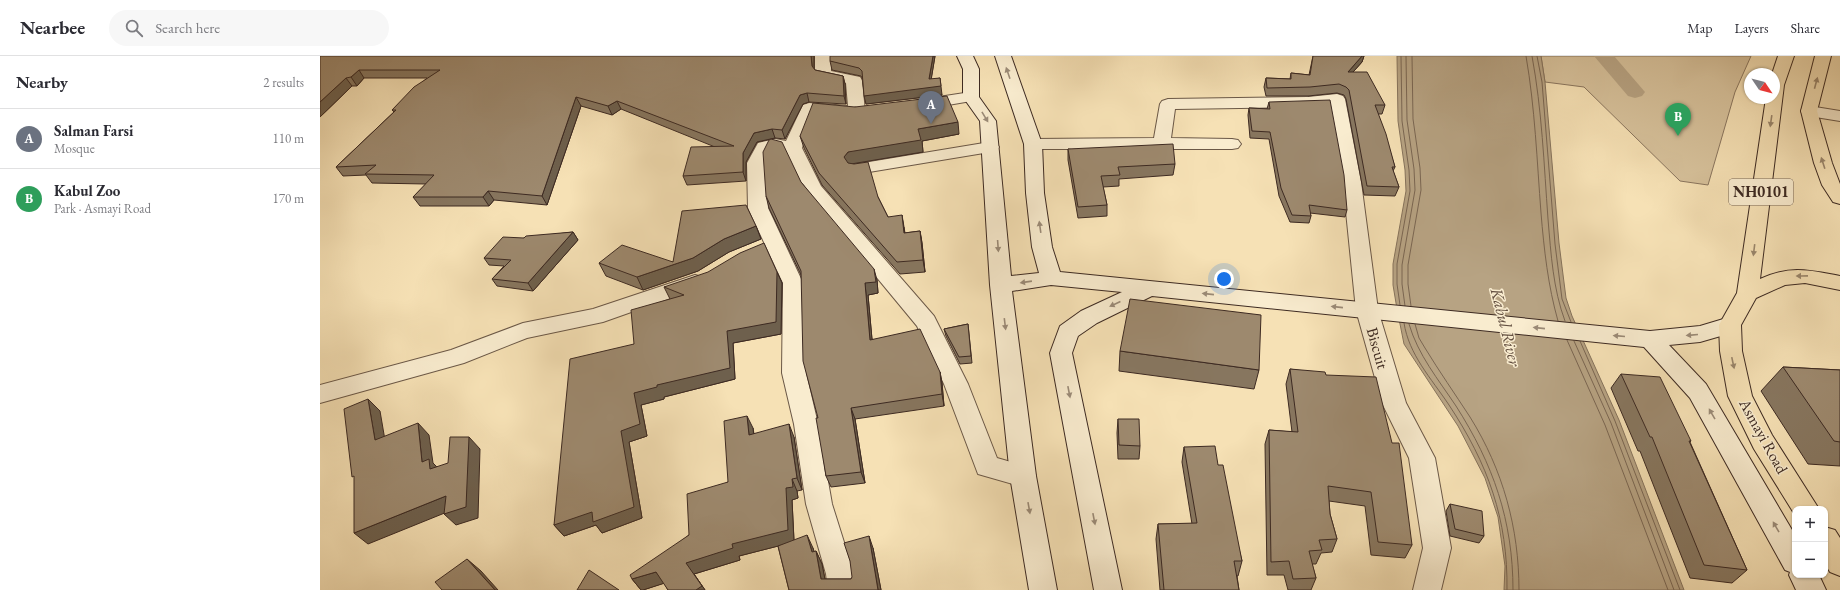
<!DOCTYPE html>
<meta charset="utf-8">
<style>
body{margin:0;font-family:"EB Garamond",serif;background:#f7f7f7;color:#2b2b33}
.controls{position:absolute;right:12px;bottom:12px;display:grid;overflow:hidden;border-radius:8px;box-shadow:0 1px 3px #0004}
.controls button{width:36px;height:36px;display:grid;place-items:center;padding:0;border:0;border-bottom:1px solid #e1e1e2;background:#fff;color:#2b2b33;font:20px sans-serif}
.compass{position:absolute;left:1424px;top:12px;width:36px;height:36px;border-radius:50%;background:#fff;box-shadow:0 1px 3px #0004;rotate:125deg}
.you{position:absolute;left:904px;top:223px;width:14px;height:14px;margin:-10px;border:3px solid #fff;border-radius:50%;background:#1a73e8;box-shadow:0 0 0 6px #1a73e833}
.badge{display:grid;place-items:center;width:26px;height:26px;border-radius:50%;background:#ea580c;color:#fff;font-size:13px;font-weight:700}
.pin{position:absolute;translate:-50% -33px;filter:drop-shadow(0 1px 2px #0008)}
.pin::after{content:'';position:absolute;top:21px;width:14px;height:12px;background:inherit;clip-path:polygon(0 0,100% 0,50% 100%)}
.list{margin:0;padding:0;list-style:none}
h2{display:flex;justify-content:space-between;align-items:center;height:52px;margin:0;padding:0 16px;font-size:17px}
h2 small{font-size:13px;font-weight:400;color:#7c7c81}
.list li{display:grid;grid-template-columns:26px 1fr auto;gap:12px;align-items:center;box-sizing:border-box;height:60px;padding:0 16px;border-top:1px solid #e1e1e2}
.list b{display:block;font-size:15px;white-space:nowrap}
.list p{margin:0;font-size:13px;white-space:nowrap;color:#7c7c81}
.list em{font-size:13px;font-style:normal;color:#7c7c81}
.icon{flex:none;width:22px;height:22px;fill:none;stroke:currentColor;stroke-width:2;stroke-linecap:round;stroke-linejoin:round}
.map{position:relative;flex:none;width:1520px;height:534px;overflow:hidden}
header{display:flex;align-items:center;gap:24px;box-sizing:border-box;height:56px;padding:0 20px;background:#fff;border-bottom:1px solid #e1e1e2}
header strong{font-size:19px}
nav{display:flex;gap:22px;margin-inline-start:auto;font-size:14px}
.search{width:280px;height:36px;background:#f7f7f7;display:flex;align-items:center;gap:10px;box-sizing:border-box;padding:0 14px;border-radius:22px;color:#7c7c81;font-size:15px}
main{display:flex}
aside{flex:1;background:#fff}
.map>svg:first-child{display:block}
.green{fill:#d7c29c;stroke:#8a765f}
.water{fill:#b7a383;stroke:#86735c}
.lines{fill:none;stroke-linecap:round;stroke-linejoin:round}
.shore{stroke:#7a6652;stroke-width:1}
.canal{fill:#b7a383;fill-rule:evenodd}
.minor-casing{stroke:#6b5847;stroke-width:2}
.secondary-casing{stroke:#3d2a22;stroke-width:2}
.trunk-casing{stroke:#3d2a22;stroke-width:2}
.minor{fill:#f9eccf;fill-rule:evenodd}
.secondary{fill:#f9eccf;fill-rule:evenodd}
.trunk{fill:#f6e1b5;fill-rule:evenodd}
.wall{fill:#87765f;stroke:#3d2a22}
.shaded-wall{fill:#6e604d;stroke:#3d2a22}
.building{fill:#9d896e;stroke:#3d2a22}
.oneway{fill:#9b8b78}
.oneway2{fill:#9a866c}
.labels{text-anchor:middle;stroke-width:3;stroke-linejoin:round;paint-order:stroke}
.shield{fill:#f9eccf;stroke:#756456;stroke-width:1}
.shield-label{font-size:15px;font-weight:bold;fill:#3d2a22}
.street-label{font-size:16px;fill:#3d2a22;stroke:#f9eccf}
.water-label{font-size:17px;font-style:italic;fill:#624e3f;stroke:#f9eccf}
</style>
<header>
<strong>Nearbee</strong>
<div class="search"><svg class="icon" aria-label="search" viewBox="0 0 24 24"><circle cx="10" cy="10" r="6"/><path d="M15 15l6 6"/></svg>Search here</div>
<nav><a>Map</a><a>Layers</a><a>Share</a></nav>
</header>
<main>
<aside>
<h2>Nearby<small>2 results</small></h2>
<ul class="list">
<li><span class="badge" style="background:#6b7280">A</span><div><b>Salman Farsi</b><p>Mosque</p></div><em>110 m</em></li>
<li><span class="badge" style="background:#2e9e5b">B</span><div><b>Kabul Zoo</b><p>Park · Asmayi Road</p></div><em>170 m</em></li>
</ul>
</aside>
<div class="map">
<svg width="1520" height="534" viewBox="0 0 1520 534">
<rect width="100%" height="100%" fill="#f6e1b5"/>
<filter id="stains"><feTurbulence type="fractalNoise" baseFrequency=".005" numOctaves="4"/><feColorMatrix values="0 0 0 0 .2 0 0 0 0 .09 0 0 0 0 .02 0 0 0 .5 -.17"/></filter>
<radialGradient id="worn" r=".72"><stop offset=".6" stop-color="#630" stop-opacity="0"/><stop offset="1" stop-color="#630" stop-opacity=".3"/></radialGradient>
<!-- green -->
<path class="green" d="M1221,0H1431L1415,36L1388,129L1360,125L1264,31L1225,26Z"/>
<!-- water -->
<path class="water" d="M1077,0H1221L1225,26L1239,187L1246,242L1252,260L1299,364L1364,534H1184L1185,510L1178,461L1165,422L1138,370L1084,288L1077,253L1073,229V208L1086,135L1085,114L1078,65Z"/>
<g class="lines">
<!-- shore -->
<g class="shore">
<path d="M1206,0C1215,52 1217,105 1221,157C1224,193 1228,230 1238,265"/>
<path d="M1212,0C1222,54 1224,109 1228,163C1231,198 1233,233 1245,265"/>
<path d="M1217,0L1222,26L1235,188L1242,243L1251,266"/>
<path d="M1080,249L1077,228V208L1090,135L1089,114L1082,65L1081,0"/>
<path d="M1085,250L1082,228V209L1095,134L1094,113L1087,64L1086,0"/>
<path d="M1091,250L1088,228V209L1101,134L1100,112L1093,63L1092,0"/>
<path d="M1084,267C1089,299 1111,322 1129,349C1168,408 1188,463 1187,534"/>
<path d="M1089,268C1098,299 1118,323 1136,350C1173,408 1193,464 1193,534"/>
<path d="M1095,268L1099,282L1105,292C1119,315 1135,338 1150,361C1183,414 1199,472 1199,534"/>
<path d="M1247,284L1285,369L1348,534"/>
<path d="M1254,285L1291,367L1354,534"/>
<path d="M1260,285L1295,365L1360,534"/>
</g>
<!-- canal -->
<path class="canal" d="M1274,0H1294L1325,36L1322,40L1315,42L1308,40Z"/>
<defs>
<g id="minor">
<path d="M495,0H511V15L540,21L542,24L545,56L543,60L537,61L495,57L486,78L482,92L501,130L614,260L648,328L677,402L712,412L716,420L712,428L703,431L658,418L624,328L597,270L486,136L466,96L455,93L451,94L445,107L448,152L483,227L486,317L498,368L512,448L534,518L536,534H508L506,518L486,448L474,368L462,317L463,227L428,152L427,107L438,87L455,83L466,85L483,49L489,47L528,50L526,27L497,21L495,18Z"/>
<path d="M651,36L657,38L659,41L657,44L599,54L593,52L591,49L593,46L599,44Z"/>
<path d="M1017,38L1023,40L1025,43L1041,126L1058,254L1086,347L1115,402L1131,492L1121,534H1093L1103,492L1089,402L1062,347L1036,254L1023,126L1010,49L988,51L855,53L851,82L912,83L918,84L921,88L918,92L912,93H713L707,92L704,88L707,84L713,83L834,82L840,48L842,45L848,43L988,41Z"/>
<path d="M1489,50L1520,55V65L1483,59L1481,55L1483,51Z"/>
<path d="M670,86L676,87L679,91L676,95L537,118L531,117L528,113L531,109L537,108Z"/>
<path d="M375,219L382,221L385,226L382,231L283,266L207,282L144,307L0,347V329L131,294L203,267L273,253Z"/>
</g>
<path id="secondary" d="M637,0H653L659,13V41L676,65L691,220L719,217L712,191L706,137L704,88L675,0H691L722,88L724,137L732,191L740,216L1330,275L1380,270L1410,261L1418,263L1421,269L1418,275L1380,286L1349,289L1386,328L1475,479V519H1499L1506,534H1476L1469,519L1470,516L1465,514L1370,342L1324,291L832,240L777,267L758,280L752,297L802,534H774L730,297L740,270L761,255L802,236L731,229L692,235L716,420L737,534H709L690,420L670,229L660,65L643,41V13Z"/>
<g id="trunk">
<path d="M1458,0H1474L1464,29L1440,223C1471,209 1488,214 1520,220V234L1485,227L1465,229L1436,242L1421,269L1422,295L1432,340L1452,379L1499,453H1475V459L1434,393L1408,340L1400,295L1399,269L1417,237L1446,42H1454V18H1452Z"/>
<path d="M1495,0H1511L1497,55L1512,107L1520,128V148L1513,146L1502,129L1494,107L1481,55Z"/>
<path d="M1505,471L1515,474L1520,482V520L1510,516L1505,508Z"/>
</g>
</defs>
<!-- minor casing -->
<use href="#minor" class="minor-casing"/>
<!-- secondary casing -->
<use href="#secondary" class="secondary-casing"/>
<!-- trunk casing -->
<use href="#trunk" class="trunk-casing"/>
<!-- minor -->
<use href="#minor" class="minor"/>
<!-- secondary -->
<use href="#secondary" class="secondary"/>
<!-- trunk -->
<use href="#trunk" class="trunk"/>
</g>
<!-- wall -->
<g class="wall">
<path d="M0,0H494V13L495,14L523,20L525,28L526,48L489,46L483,48L465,83L455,82L437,86L426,106V125L367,129L363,120L395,91L301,53L292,59L261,50L227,149L174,144L169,150H100L93,141L106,128L52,127L46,119L23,120L16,111L74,56L72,54L107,22H44L37,30H32L0,61Z"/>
<path d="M615,0L611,23L622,39L546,48L542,22L541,20L512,14L510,5Z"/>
<path d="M993,0H1044L1042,6L1033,16L1065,49L1062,58H1058L1075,111L1073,115L1079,131L1075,140L1044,139L1026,43L1024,39L1017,37L988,40H946L944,31L946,22L970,23L971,17L989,19Z"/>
<path d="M949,46L1027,154L1025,161L990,157L991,160L989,167L970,166L959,140L949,83L930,82L928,59L929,52L947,53Z"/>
<path d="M535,51L639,78L602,85L603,96L532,107L558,141L568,161L584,171L585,177L600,175L602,187L605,216L580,218L502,129L484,92L480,80Z"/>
<path d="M748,93L855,108L853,119L799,123V130L783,131L787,149V160L758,162L748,104Z"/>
<path d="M481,126L557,224L558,237L548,239L552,283L620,316L622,327L624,350L535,363L545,427L511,431L506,420L498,362L481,219L449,152L446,140Z"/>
<path d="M436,170L441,183L409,196L378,215L323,234L286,220L279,207L353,206Z"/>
<path d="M253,176L258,184L213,235L177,230L172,223L184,210L169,209L164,202L204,182Z"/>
<path d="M457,216L462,227L461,278L413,287L415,323L344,341V343L321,349L327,380L309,386L322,462L282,477L276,469L244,480L234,469L314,288L350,243L344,231Z"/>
<path d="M648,268L652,307L640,308L626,280L624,273Z"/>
<path d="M800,295L939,314L934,333L799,315Z"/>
<path d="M1463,311L1520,314V410L1488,408L1441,335Z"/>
<path d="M970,313L1006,319L1092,489L1085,502L1051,499L1045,450L1009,445L1010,458L1017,483L1012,496L1001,497L996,508H992L996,522L991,534H968L964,519H947L945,388L949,374L972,376L966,328Z"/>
<path d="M1301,318L1371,385L1370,386L1427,514L1412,527L1370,522L1320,395H1318L1291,332Z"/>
<path d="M798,363L820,390L819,403H798L797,377Z"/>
<path d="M433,372L434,378L474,381L482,434L477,435L478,442L472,444L474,484L493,492L494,496L496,495L502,508L505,523H531L553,492L561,534H469L458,490L419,500L420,504L374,518L385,534H348L344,527L323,534H321L312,523L369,479L408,426Z"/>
<path d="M864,391L898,409L922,505L918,520H917L919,534H840L836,483L838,468H872L862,406Z"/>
<path d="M1130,448L1164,480L1159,487L1130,480L1126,455Z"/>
</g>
<!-- shaded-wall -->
<g class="shaded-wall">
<path d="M491,0H494V19L492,10Z"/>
<path d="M613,0H615L610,31L609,23Z"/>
<path d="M1042,0H1044L1042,6L1026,24L1028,16Z"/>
<path d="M39,14L44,22L37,30L31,21Z"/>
<path d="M523,20L525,28L526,48L524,40Z"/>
<path d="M26,22L32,30L0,61V46Z"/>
<path d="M620,22L622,39L546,48L544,40Z"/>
<path d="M487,37L489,46L483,48L465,83L462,74L480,39Z"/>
<path d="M256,41L261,50L227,149L222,140Z"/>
<path d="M297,45L301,53L292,59L288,50Z"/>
<path d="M638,66L639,78L602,85L603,96L531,108L526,113L524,101L528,96L598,73Z"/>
<path d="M452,73L455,82L437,86L426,106V125L423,116V97L434,77Z"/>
<path d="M168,135L174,144L169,150L163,141Z"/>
<path d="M582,159L584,171L586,189L584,177Z"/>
<path d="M436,170L441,183L409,196L378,215L323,234L317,221L373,202L404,183Z"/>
<path d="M600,175L602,187L605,216L603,204Z"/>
<path d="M253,176L258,184L213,235L208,227Z"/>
<path d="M554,213L557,224L558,237L548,239L553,295L550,284L545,227Z"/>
<path d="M457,216L462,227L461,278L413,287L415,323L344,341V343L321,349L327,380L309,386L322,462L282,477L276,469L244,480L234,469L301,375L314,337L337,329L407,275Z"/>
<path d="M620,316L622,327L624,350L622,338Z"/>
<path d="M48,343L60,355L67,396L55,384Z"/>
<path d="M531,352L535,363L545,427L541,416Z"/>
<path d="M427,360L433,372L435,392L429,379Z"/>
<path d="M98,367L109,379L113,407L121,415L122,425L102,406Z"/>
<path d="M469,368L474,381L482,434L477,422Z"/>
<path d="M149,381L160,393L158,462L136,469L124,458Z"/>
<path d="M472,423L477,435L478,442L472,444L474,486L419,500L420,504L374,518L385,534H376L366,507L412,488L466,432Z"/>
<path d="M126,440L137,452L48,488L34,477Z"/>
<path d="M487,479L493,492L498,509L492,496Z"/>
<path d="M549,480L553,492L561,534H558Z"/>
<path d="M496,495L502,508L507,534L501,523Z"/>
<path d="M147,503L161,515L178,534H175Z"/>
<path d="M336,516L345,527L323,534H321L312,523Z"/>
</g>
<!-- building -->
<g class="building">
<path d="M0,0H491L492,10L495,14L523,20L524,40L487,37L480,39L462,74L452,73L434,77L423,97V116L363,120L371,91L414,90L297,45L288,50L256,41L222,140L168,135L163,141H93L114,119L45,118L56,109L16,111L76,54H72L94,31L120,14H39L31,21L26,22L0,46Z"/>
<path d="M510,0H613L609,23L620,22L621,30L544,40L542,15L539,12L510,5Z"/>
<path d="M993,0H1042L1028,16H1047L1065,49H1055L1066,78L1075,111H1072L1079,131L1047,130L1029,34L1026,31L1019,28L990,31L947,32L946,22L971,23V17L990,19Z"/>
<path d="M627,40L638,66L598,73L601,84L528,96L524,101L528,107L534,108L548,106L558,141L568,161L582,159L584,177L600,175L603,204L577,206L499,117L480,80L493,47L535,51Z"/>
<path d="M1010,44L1024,119L1027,154L989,149L991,160L972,159L961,132L950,76L932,75L929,52L950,53L949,46Z"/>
<path d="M451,83L462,86L481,126L554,213L556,226L545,227L550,284L600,273L620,316L622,338L531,352L541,416L506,420L496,362H498L483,305L481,215L446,140L443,96L449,84Z"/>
<path d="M853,88L855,108L798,111L800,119L781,120L787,149L758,151L748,93Z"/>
<path d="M426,149L436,170L404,183L373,202L317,221L279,207L302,189L353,206L362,155Z"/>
<path d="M253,176L208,227L172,223L191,204L164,202L183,181L204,182L206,180Z"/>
<path d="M444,187L457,216L456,266L407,275L410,312L337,329V331L314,337L320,368L301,375L314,451L273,466L272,456L234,469L250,303L314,288L311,254L364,239L344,231L388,216L420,197Z"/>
<path d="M810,243L941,259L939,314L800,295Z"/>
<path d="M648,268L651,300L639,301L624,273Z"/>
<path d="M1463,311L1520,314V386L1514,385Z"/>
<path d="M970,313L1005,316L1006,319L1056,321L1072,387H1079L1092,489L1058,486L1051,436L1008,430L1010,458L1017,483L999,484L1002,494L989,495L996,522L973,523L969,505L951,506L949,374L978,376Z"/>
<path d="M1301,318L1340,321L1371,385H1369L1427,514L1384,509L1332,381H1330Z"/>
<path d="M48,343L55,384L98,367L102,406L109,403L110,413L128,407L130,381H149L146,451L124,458L126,440L34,477V420L32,421L24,353Z"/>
<path d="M427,360L429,379L469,368L477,422L472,423L473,431L466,432L468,474L412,488L413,492L366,507L382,530L376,534H348L336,516L312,523L310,519L369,479L367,438L408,426L404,365Z"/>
<path d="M798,363H819L820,390L799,389Z"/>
<path d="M895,390L898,409H903L922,505H914L919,534H844L838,468L877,467L864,391Z"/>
<path d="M1130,448L1162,455L1164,480L1135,473Z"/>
<path d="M487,479L492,496L496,495L501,523H531L532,521L530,505L524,487L549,480L558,534H469L458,490Z"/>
<path d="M147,503L175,534H122L115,526Z"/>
<path d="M269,514L299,534H257Z"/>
</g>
<!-- one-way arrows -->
<defs><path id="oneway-solid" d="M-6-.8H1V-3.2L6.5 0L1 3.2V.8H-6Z"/></defs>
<g class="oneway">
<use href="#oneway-solid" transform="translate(688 17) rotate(-109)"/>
<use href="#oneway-solid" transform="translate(665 61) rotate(59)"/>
<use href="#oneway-solid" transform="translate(720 171) rotate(-98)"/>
<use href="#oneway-solid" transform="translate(678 190) rotate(86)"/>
<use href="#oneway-solid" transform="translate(706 226) rotate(172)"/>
<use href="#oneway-solid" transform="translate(888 238) rotate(-174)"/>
<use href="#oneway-solid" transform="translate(795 248) rotate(155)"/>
<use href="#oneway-solid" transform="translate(1017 251) rotate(-174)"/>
<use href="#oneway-solid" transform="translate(685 268) rotate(83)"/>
<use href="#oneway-solid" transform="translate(1219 272) rotate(-174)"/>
<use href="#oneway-solid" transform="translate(1372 279) rotate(175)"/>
<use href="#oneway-solid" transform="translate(1299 280) rotate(-175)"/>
<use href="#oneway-solid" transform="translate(749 336) rotate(79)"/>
<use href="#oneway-solid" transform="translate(1392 358) rotate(-120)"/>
<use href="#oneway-solid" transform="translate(709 452) rotate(80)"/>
<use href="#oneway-solid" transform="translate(774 463) rotate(79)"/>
<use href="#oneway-solid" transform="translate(1456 471) rotate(-120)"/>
</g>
<g class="oneway2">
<use href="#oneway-solid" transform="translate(1496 27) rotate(-75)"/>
<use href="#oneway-solid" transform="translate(1451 65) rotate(98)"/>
<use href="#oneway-solid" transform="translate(1503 107) rotate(-108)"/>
<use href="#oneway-solid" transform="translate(1434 194) rotate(97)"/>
<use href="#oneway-solid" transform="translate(1482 220) rotate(179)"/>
<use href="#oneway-solid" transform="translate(1413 307) rotate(78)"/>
</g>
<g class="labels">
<!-- shield labels -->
<rect class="shield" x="1409" y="123" width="64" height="26" rx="3"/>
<g class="shield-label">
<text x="1441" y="141">NH0101</text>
</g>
<!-- street labels -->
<g class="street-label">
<text transform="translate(1058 292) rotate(74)" y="6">Biscuit</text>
<text transform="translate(1444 380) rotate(61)" y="6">Asmayi Road</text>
</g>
<!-- water labels -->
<g class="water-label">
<text transform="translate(1186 271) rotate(76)" y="6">Kabul River</text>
</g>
</g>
<rect width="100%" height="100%" filter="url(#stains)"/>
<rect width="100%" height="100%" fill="url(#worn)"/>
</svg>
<div class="controls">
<button>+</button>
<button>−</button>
</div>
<svg class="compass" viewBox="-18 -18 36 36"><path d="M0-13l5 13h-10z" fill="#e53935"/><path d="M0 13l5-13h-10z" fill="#7c7c81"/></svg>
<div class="you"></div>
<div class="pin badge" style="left:611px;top:68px;background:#6b7280">A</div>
<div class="pin badge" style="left:1358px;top:80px;background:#2e9e5b">B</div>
</div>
</main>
